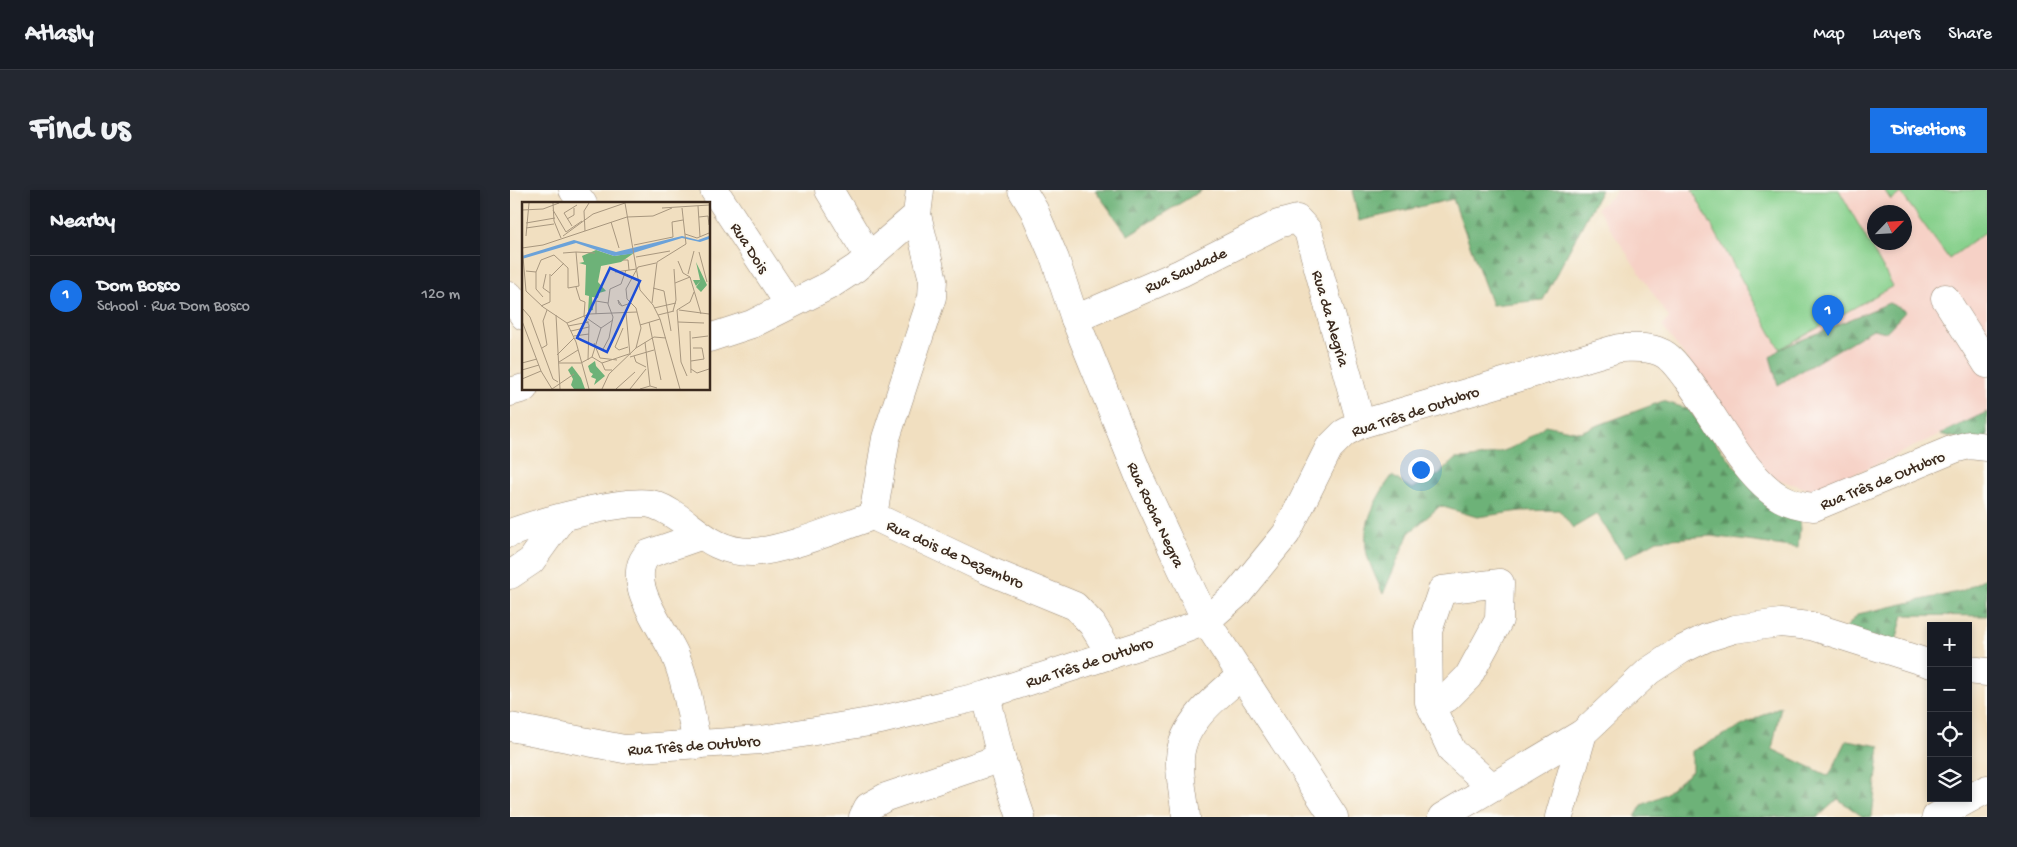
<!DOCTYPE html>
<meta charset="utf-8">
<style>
body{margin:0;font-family:"Gochi Hand",sans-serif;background:#242831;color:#f1f3f6}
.controls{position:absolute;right:15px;bottom:15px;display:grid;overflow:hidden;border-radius:0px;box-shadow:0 2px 8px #0003}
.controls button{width:45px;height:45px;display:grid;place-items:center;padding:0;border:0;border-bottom:1px solid #363941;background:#171b24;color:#f1f3f6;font:25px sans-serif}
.compass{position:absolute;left:1357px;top:15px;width:45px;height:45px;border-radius:50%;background:#171b24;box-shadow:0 2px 8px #0003;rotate:65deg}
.you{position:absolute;left:910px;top:279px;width:18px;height:18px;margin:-12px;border:4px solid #fff;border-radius:50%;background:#1a73e8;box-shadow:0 0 0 8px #1a73e833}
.badge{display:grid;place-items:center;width:32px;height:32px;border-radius:50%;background:#1a73e8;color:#fff;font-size:16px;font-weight:700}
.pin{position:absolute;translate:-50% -41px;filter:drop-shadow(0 1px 2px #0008)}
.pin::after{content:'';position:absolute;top:26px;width:18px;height:15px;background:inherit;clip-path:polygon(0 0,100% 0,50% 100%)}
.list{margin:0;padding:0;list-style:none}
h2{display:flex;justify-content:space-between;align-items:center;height:65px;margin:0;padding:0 20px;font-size:21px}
h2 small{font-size:16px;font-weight:400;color:#9ea1a6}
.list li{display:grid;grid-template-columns:32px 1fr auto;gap:15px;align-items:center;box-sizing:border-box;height:80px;padding:0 20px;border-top:1px solid #363941}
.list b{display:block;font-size:19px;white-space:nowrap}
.list p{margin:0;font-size:16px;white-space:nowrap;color:#9ea1a6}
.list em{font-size:16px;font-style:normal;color:#9ea1a6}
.icon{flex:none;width:28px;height:28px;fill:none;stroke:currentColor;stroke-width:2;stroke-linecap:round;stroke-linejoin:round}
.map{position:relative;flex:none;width:1477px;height:627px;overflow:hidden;border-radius:0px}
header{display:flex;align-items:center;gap:30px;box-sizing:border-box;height:70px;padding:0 25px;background:#171b24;border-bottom:1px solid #363941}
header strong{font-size:24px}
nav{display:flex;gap:28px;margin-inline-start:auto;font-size:18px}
.intro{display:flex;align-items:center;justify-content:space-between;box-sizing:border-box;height:120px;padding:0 30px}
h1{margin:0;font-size:35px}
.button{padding:12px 22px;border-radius:0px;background:#1a73e8;color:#fff;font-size:18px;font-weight:700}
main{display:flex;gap:30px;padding:0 30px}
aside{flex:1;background:#171b24;border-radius:0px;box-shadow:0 2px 8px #0003}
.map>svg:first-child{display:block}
.built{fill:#f6d1c6;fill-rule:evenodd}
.forest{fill:url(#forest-firs);stroke:#546e4b}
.green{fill:#87d08c;stroke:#617d55}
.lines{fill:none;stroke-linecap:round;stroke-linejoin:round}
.minor-casing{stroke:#96846f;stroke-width:29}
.minor{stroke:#fff;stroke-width:28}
.labels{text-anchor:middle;stroke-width:4;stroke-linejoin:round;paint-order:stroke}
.street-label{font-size:16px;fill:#3b2a1e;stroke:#fdfcf7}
.inset-road{fill:none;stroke:#a8977f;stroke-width:1}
.view{fill:#1d4ed8;fill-opacity:0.15;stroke:#1d4ed8;stroke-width:2.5}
.inset-edge{fill:none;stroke:#3b2a1e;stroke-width:2.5}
</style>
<header>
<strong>Atlasly</strong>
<nav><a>Map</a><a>Layers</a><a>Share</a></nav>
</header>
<div class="intro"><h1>Find us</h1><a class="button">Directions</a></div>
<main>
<aside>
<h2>Nearby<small></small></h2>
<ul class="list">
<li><span class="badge">1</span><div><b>Dom Bosco</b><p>School · Rua Dom Bosco</p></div><em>120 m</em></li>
</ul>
</aside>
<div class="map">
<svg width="1477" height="627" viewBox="0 0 1477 627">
<defs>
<pattern id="forest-firs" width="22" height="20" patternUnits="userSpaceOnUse" patternTransform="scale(1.25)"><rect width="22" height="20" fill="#6db278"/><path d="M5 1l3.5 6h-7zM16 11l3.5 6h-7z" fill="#5b9162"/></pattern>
</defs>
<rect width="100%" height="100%" fill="#fdfcf7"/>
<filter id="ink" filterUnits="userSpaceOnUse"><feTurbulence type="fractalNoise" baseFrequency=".02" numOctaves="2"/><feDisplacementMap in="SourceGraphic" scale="10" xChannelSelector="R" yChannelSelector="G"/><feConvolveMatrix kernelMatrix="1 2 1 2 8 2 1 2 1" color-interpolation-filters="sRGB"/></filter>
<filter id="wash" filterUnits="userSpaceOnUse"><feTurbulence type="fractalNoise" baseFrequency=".0096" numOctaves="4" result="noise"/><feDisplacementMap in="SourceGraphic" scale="20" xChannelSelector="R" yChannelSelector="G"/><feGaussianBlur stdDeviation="1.12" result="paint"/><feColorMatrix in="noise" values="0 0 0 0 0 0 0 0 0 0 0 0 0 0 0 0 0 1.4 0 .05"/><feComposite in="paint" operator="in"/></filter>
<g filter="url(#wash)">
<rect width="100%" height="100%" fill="#f1dfc0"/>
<!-- built -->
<path class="built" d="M1106,0H1477V222L1307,302L1260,287L1202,203L1152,136L1159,128L1087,18L1104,5ZM1364,22H1394V52H1364Z"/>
<!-- forest -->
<g class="forest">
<path d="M585,0H692L618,45Z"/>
<path d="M842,0H1091L1033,110L982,115L943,9L849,31Z"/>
<path d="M1379,113L1396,121L1376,142L1363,139L1268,195L1260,167L1270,159Z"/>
<path d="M1153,211L1178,219L1243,298L1291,325L1288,358L1201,346L1147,350L1115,368L1087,324L1063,338L1049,320L1011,321L967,327L930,316L899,343L873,404C868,392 862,380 858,368C849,340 865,308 882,286L902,299L928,285L945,269C982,268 1007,260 1035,235L1070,242Z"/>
<path d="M1477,222V255L1430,244Z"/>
<path d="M1477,387V426L1393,425L1385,455L1335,439L1348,424L1452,401Z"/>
<path d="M1271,516L1262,559L1319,586L1337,550L1370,556L1362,627H1353L1328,609L1308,627H1125L1132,615L1155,604L1182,581V561Z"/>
</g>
<!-- green -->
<g class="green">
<path d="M1182,0H1329L1383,96L1270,159Z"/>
<path d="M1374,0H1477V41L1439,69L1391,3L1381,10Z"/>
</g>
</g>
<g filter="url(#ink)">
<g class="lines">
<defs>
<g id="minor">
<path d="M63,0L73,14"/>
<path d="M204,0L279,114"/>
<path d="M319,0L359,67"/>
<path d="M512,0L524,20L545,69L565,129L631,291L696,431L824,627"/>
<path d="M407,25L423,90L422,107L376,248L363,326L477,380L565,416L582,434L601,465"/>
<path d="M0,106L14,126"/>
<path d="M1435,108L1477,174"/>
<path d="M565,129L671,83L768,34L787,29L798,41L851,234"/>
<path d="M199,148L242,134L320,95L346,78L407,25L410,0"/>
<path d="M0,202L14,198"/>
<path d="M0,343C27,333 120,306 145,315C181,328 196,363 243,362C276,360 330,337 363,326"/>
<path d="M0,385L21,371L52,328"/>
<path d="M1458,480L1477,482"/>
<path d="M476,505L491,568L511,627"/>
<path d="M919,512L937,508L958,487L989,430L990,393L932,400L918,441L919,512L942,561L982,597"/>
<path d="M0,537L114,559L251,550L371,530L425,517L476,505L646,450L696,431L727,404L776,344L819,258L834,243L851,234L1109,158C1123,158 1137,156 1150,162C1161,166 1170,180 1177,189C1203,222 1235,289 1271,308C1282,314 1293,316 1304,317L1444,259L1459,255L1477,257"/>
<path d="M187,555C181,525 177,493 165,465C155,441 112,390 138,364L190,346"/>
<path d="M353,627L358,617L376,607L491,568"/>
<path d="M676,627C674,608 669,587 670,568C672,533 707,506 731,486"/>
<path d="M932,627L1073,543"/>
<path d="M1049,627L1073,543L1139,481L1171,460L1196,448L1225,439L1270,433L1301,436L1421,474"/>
<path d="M1426,627L1477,599"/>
</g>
</defs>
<!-- minor casing -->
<use href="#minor" class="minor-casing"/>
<!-- minor -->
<use href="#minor" class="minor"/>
</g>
</g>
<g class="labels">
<!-- street labels -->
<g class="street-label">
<text transform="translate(241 57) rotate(57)" y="6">Rua Dois</text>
<text transform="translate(675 79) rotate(-25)" y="6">Rua Saudade</text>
<text transform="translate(822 128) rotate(74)" y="6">Rua da Alegria</text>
<text transform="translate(905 220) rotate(-18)" y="6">Rua Três de Outubro</text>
<text transform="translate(1372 289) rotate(-22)" y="6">Rua Três de Outubro</text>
<text transform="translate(647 324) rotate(65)" y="6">Rua Rocha Negra</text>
<text transform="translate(446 363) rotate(24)" y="6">Rua dois de Dezembro</text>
<text transform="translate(579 471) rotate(-18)" y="6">Rua Três de Outubro</text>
<text transform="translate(184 554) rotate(-4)" y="6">Rua Três de Outubro</text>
</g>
</g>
<!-- overview -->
<g transform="translate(12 12)">
<rect width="188" height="188" fill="#f1dfc0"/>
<path d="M74,48L92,54L112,51L99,60L79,64L76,80L84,89L77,91L76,96L70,95L71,108L66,109L67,94L63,93L64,63L57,61L62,60L60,54ZM174,60L185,83L179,90L174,85L179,78L174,84L171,78H178ZM73,159L74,164L83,174L72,183L74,177L69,175L71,172L68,170L66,164ZM50,164L59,176L63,187H52L49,183L51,177L46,168Z" fill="#6db278"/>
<path d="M160,34L176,38L187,34V37L178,40L160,36L108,52L92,54L54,41L0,57V54L52,38L94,50Z" fill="#6ba2d9"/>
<path class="inset-road" d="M31,1L32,19L39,36M103,1L118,88L131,103L138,117L158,187M176,4L178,35M140,6L187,3M160,6L164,42M0,8L21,7L37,1M31,8L44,30L60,19M177,15L186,14L187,23M45,17L52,13V6M89,20L97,46M4,21L33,16M50,24L42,11L55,3M4,26L32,22M63,29L62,9L67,1M163,32L175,36L187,31M4,34L7,1M41,34L71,12L103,1M0,43L4,89L21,105L45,121L54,140L67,187M112,43L151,35L150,20L161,18M0,46L21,43L105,15L131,14L150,6M54,50L73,51M177,50L185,80M41,51L54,50L57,84L46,86V66M114,55L148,49M101,58H106L107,68M156,59L161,71L168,75L179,112M4,69L14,70L19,58L32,53L46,66M14,70V87L21,95M93,70L115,67M24,72L21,86L28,91M166,72L172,49M29,74L42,61M153,81L168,75M54,85L58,98L63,100L62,114M131,86L142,89L149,129M130,101L135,60L164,42M19,104L28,100V72M100,104L96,98L97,102L100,104L106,102M0,106L8,115L31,177L36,180M132,106L154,101M157,108L187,112M151,109L154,98L152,67M104,111L108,153M74,112V99L86,101M34,113L38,187M136,113L152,109M62,114L67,123L66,158M66,117L79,126L91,118M0,119L19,169L30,187L52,172M127,120L139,178M156,120L182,121M45,121L67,112L115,110M118,123L138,117M46,124L67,120M101,126L93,145L97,148L106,145M49,129L67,125M168,129L169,171M52,134L67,132M170,136L186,134M123,140L128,184M72,141L78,156L95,158M20,146L25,143L21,119L25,108M114,146L119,126L114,106L105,97L104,87L116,65L134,61M80,149L87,136L91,115L86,102L88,87L99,82L104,68M35,153L52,136M112,154L114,160L124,165M70,155L79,126M108,155L132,148M169,159L182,157L180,146H171M37,160L56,148M0,161L15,157M37,161H59L70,155L80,161L83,168H90M80,161L107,152M169,167L175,171L187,167M0,168L17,163M165,174L159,160L155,108L168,100L172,90M0,177L19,169M80,187L87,172L114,146L132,135L144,136M94,187L113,170M108,187L124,167M118,187L128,184L135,186"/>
<path class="view" d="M88,66L118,79L85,150L55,136Z"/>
<rect width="188" height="188" class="inset-edge"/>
</g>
</svg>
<div class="controls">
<button>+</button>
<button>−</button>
<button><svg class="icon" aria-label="locate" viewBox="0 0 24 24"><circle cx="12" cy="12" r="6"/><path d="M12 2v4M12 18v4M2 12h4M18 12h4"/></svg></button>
<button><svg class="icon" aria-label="layers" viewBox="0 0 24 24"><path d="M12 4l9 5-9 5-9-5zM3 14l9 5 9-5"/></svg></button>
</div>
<svg class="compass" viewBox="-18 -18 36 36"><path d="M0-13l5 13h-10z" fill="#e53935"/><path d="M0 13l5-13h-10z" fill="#9ea1a6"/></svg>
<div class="you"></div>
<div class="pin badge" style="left:1318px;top:146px">1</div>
</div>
</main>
